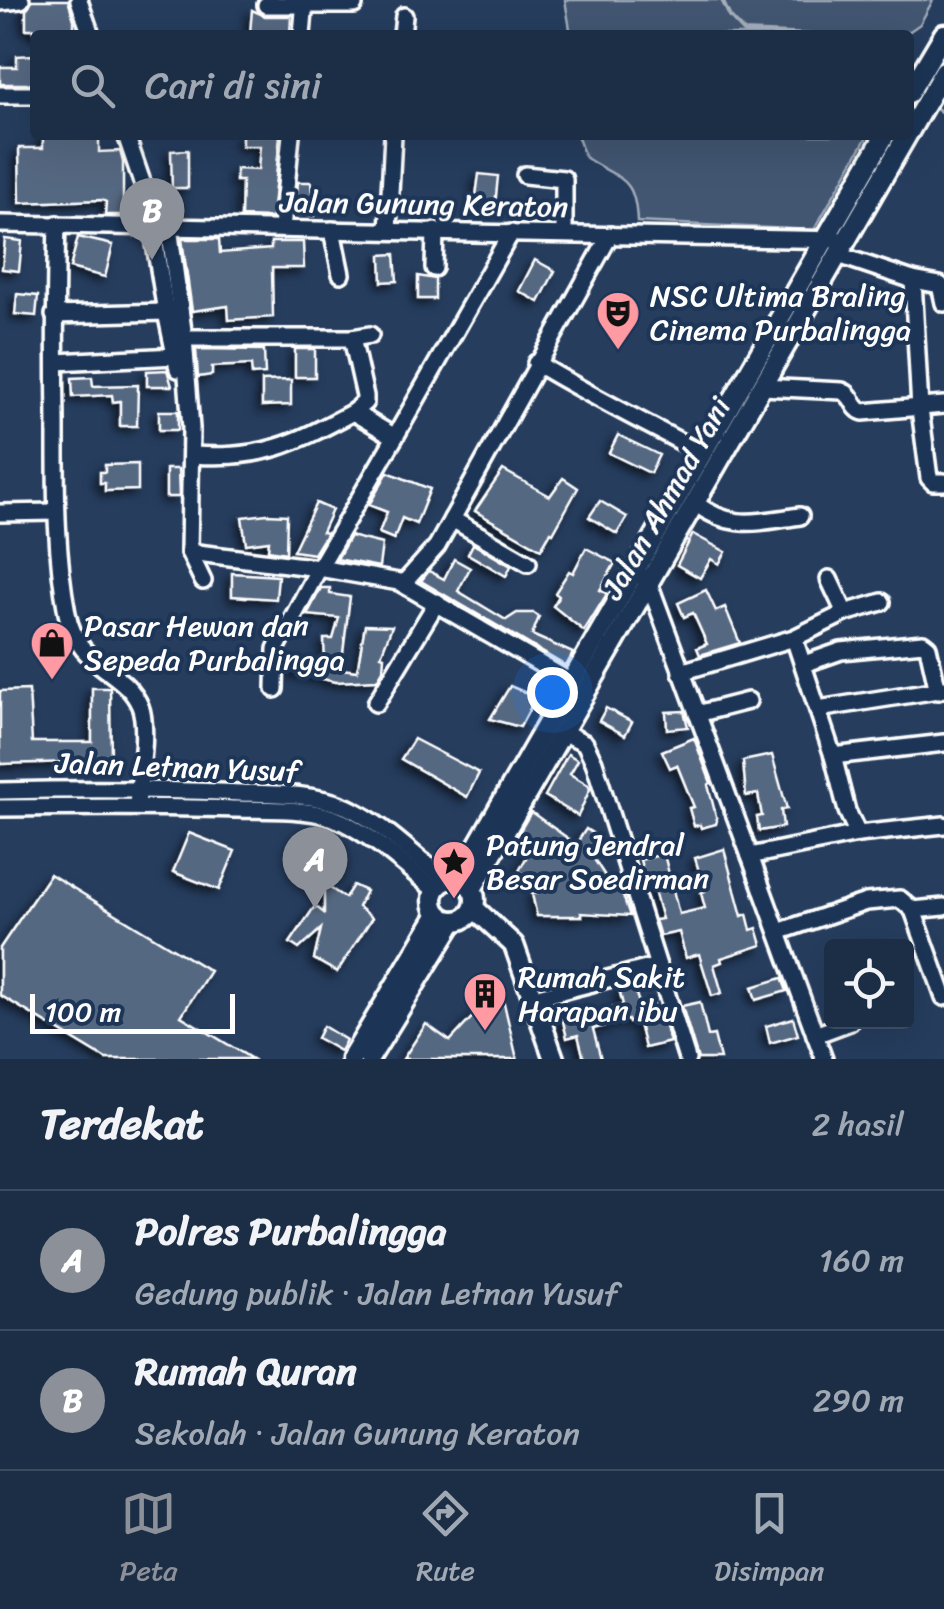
<!DOCTYPE html>
<html lang="id">
<meta charset="utf-8">
<style>
body{margin:0;font-family:Sriracha,sans-serif;background:#25364d;color:#f1f3f6}
.controls{position:absolute;right:30px;bottom:30px;display:grid;overflow:hidden;border-radius:10px;box-shadow:0 10px 40px #0002}
.controls button{width:90px;height:90px;display:grid;place-items:center;padding:0;border:0;border-bottom:2px solid #3a4a5f;background:#1c2e46;color:#f1f3f6;font:50px sans-serif}
.scale{position:absolute;left:30px;bottom:25px;width:205px;box-sizing:border-box;padding-left:10px;border:5px solid #fff;border-top:0;font-size:28px;line-height:35px;white-space:nowrap;color:#fff;-webkit-text-stroke:8px #1d3557;paint-order:stroke}
.you{position:absolute;left:552px;top:692px;width:35px;height:35px;margin:-25px;border:8px solid #fff;border-radius:50%;background:#1a73e8;box-shadow:0 0 0 15px #1a73e833}
.badge{display:grid;place-items:center;width:65px;height:65px;border-radius:50%;background:#8c9099;color:#fff;font-size:32px;font-weight:700}
.pin{position:absolute;translate:-50% -82px;filter:drop-shadow(0 2px 5px #0008)}
.pin::after{content:'';position:absolute;top:52px;width:35px;height:30px;background:inherit;clip-path:polygon(0 0,100% 0,50% 100%)}
.list{margin:0;padding:0;list-style:none}
h2{display:flex;justify-content:space-between;align-items:center;height:130px;margin:0;padding:0 40px;font-size:42px}
h2 small{font-size:32px;font-weight:400;color:#a0a8b3}
.list li{display:grid;grid-template-columns:65px 1fr auto;gap:30px;align-items:center;box-sizing:border-box;height:140px;padding:0 40px;border-top:2px solid #3a4a5f}
.list b{display:block;font-size:38px;white-space:nowrap}
.list p{margin:0;font-size:32px;white-space:nowrap;color:#a0a8b3}
.list em{font-size:32px;font-style:normal;color:#a0a8b3}
.icon{flex:none;width:55px;height:55px;fill:none;stroke:currentColor;stroke-width:2;stroke-linecap:round;stroke-linejoin:round}
.map{position:relative;flex:none;width:944px;height:1059px;overflow:hidden}
.search{position:absolute;background:#1c2e46;box-shadow:0 10px 40px #0002;left:30px;right:30px;top:30px;height:110px;display:flex;align-items:center;gap:25px;box-sizing:border-box;padding:0 35px;border-radius:10px;color:#a0a8b3;font-size:38px}
.sheet{height:410px;background:#1c2e46}
nav{display:flex;justify-content:space-around;align-items:center;box-sizing:border-box;height:140px;border-top:2px solid #3a4a5f;background:#1c2e46;font-size:28px;color:#a0a8b3}
nav a{display:grid;justify-items:center;gap:5px}
nav .on{color:#8c9099}
.map>svg:first-child{display:block}
.green{fill:#425672;stroke:#a0aab8;stroke-width:2.5}
.lines{fill:none;stroke-linecap:round;stroke-linejoin:round}
.stream{stroke:#a4aebb;stroke-width:4}
.building{fill:#556781;stroke:#fff;stroke-width:2.5;filter:url(#shadow)}
.minor-casing{stroke:#fff;stroke-width:22}
.major-casing{stroke:#fff;stroke-width:25}
.minor{stroke:#1d3557;stroke-width:15}
.major{stroke:#1d3557;stroke-width:18}
.labels{text-anchor:middle;stroke-width:8;stroke-linejoin:round;paint-order:stroke}
.street-label{font-size:30px;fill:#fff;stroke:#1d3557}
.poi-label{font-size:30px;fill:#fff;stroke:#1d3557;text-anchor:start}
</style>
<div class="map">
<svg width="944" height="1059" viewBox="0 0 944 1059">
<defs>
<filter id="shadow"><feDropShadow dx="-4.5" dy="4.5" stdDeviation="5" flood-color="#0009"/></filter>
</defs>
<rect width="100%" height="100%" fill="#263d5e"/>
<filter id="ink" filterUnits="userSpaceOnUse"><feTurbulence type="fractalNoise" baseFrequency=".01" numOctaves="2"/><feDisplacementMap in="SourceGraphic" scale="20" xChannelSelector="R" yChannelSelector="G"/><feConvolveMatrix kernelMatrix="1 2 1 2 8 2 1 2 1" color-interpolation-filters="sRGB"/></filter>
<g filter="url(#ink)">
<!-- green -->
<g class="green">
<path d="M565,0H933L920,24L904,35H571Z"/>
<path d="M577,135H868L814,230L637,222C635,174 620,181 585,157Z"/>
</g>
<g class="lines">
<!-- stream -->
<g class="stream">
<path d="M722,0L730,17L744,32L818,35"/>
<path d="M933,106L944,114"/>
</g>
</g>
<!-- building -->
<g class="building">
<path d="M32,0H68L74,20V34L34,35V29H26V10Z"/>
<path d="M252,10L265,16H291L290,35L250,33Z"/>
<path d="M35,55L34,84H0V67H17V56Z"/>
<path d="M43,135H99V152L120,151L123,162V204L137,203L142,215H105L106,202L102,200L20,203L19,148H43Z"/>
<path d="M242,135H280L272,218L241,217L242,181H236V169L258,170L260,146H242Z"/>
<path d="M188,150V188H172L171,151Z"/>
<path d="M479,174L498,176L495,206L475,203Z"/>
<path d="M298,182H311L314,216L295,215Z"/>
<path d="M78,237L113,245L105,277L70,268Z"/>
<path d="M5,239L22,241L19,271L2,269Z"/>
<path d="M182,239H219L220,253L271,249V242H303L304,268H272L273,317L229,320L228,306L192,311Z"/>
<path d="M395,254L397,281L382,282L381,255Z"/>
<path d="M535,260L555,271L539,302L519,291Z"/>
<path d="M418,276L435,279V299H418Z"/>
<path d="M17,294L38,296L36,316L15,314Z"/>
<path d="M196,349L264,350L265,374L252,375L251,365L212,367V375L198,377Z"/>
<rect x="295" y="349" width="20" height="28"/>
<path d="M167,370L172,386H147V371Z"/>
<path d="M92,377L93,386L138,385L137,426H120V401L113,402L112,395L73,397L72,378Z"/>
<path d="M291,380V405L262,406V381Z"/>
<rect x="159" y="411" width="19" height="19"/>
<path d="M618,435L659,455L650,473L609,453Z"/>
<path d="M138,464V490L105,491V483H100V472H105V465Z"/>
<path d="M166,469H178L179,497H166Z"/>
<path d="M503,470L550,496L563,478L578,488L553,533L551,532L541,549L475,511Z"/>
<path d="M388,472L430,489L416,524L402,518L394,539L379,533L387,512L369,505Z"/>
<path d="M600,501L627,517L617,534L589,517Z"/>
<path d="M316,503L332,510L322,532L327,533L314,554L293,551Z"/>
<path d="M267,514L287,515L286,553L268,550L269,541L246,544L242,517Z"/>
<path d="M693,534L726,552L719,564L711,559L700,578L677,565Z"/>
<path d="M350,536L382,544L379,567L337,559Z"/>
<path d="M473,544L511,566L506,576L468,554Z"/>
<path d="M586,548L615,563L600,590L607,594L584,631L553,606L559,596L555,593L569,571L573,573Z"/>
<path d="M454,559L470,568L458,591L506,620L517,613H534L539,617L532,635L573,653L566,666L421,581L429,571L444,579Z"/>
<path d="M232,573L278,576L276,599L232,596Z"/>
<path d="M321,588H330V594L350,597L341,669L357,671L365,625L392,626L381,655L384,656L383,670L377,680L335,682L287,670V657L325,665L324,639H333L339,618L307,615Z"/>
<path d="M706,590L716,611L725,607L740,643L700,655L697,648L707,644L693,613L684,617L678,603Z"/>
<path d="M510,686L536,697L520,727L490,719Z"/>
<path d="M92,688H110L111,761L0,764V691L29,690L32,742H92Z"/>
<path d="M606,708L632,722L625,735L599,721Z"/>
<path d="M684,711L688,727L667,729L666,712Z"/>
<path d="M694,738L711,783L708,785L717,820L716,824L701,828L700,825L694,826L689,808L694,807L677,765L670,768L662,751Z"/>
<path d="M414,739L479,773L467,797L401,759Z"/>
<path d="M568,754L578,760L570,774L588,785L590,789L578,816L545,796Z"/>
<path d="M772,755L787,809L781,810L783,827L759,831L757,817L762,816L758,794L746,796L743,761Z"/>
<path d="M531,812L576,844L586,829L600,838L590,853L607,879L620,887L630,916L581,913L582,916H537L532,894L547,890L519,871L531,849L515,839Z"/>
<path d="M189,833L235,851L219,890L173,872Z"/>
<path d="M724,849L742,916L747,914L751,930L757,928L762,945L721,958L722,962L714,965L722,993L712,996L699,954L686,958L679,932L660,936L655,920L662,919L650,876L645,878L640,860L664,854L679,914L705,908L701,893L705,891L695,858Z"/>
<path d="M50,874L210,971L181,1016L252,1059H106L0,995V948Z"/>
<path d="M324,884L345,898L353,885L366,891L358,907L372,918L337,972L314,959L321,929L299,949L290,943L315,906L324,913Z"/>
<path d="M782,978L787,991L756,1000L752,987Z"/>
<path d="M633,985L641,1009L654,1005L656,1013L660,1012L670,1042L645,1048L638,1020L629,1023L628,1020L593,1029L601,1059H584L578,1035L567,1038L562,1017L623,1005L619,989Z"/>
<path d="M493,995L503,999L517,1059H403L426,1024L450,1041Z"/>
<path d="M700,1002L708,1036L714,1035L720,1059H698L682,1006Z"/>
<path d="M793,1018L798,1035L770,1043L766,1026Z"/>
<path d="M323,1026L346,1040L340,1051L317,1038Z"/>
</g>
<g class="lines">
<defs>
<g id="minor">
<path d="M79,0L91,35"/>
<path d="M0,2L21,0"/>
<path d="M266,5H354"/>
<path d="M302,35L305,0"/>
<path d="M402,35L404,16"/>
<path d="M0,95H35"/>
<path d="M126,135L157,226"/>
<path d="M525,175L564,179V234"/>
<path d="M0,224L846,240"/>
<path d="M57,224C55,291 55,357 56,423C56,487 55,550 67,613C77,668 125,669 140,706C149,728 139,781 137,805"/>
<path d="M152,226L166,312"/>
<path d="M169,227L184,338L191,428L189,552L203,581"/>
<path d="M282,229L291,135"/>
<path d="M332,230L341,274"/>
<path d="M388,231L393,135"/>
<path d="M838,255L913,280"/>
<path d="M434,268L435,231"/>
<path d="M944,303L940,285L913,280L920,409L929,478L933,482H944"/>
<path d="M54,315L166,312L178,369"/>
<path d="M184,338H352L370,335"/>
<path d="M352,338L365,396V402L353,412"/>
<path d="M56,362L176,356"/>
<path d="M536,363C590,396 646,423 702,453"/>
<path d="M762,387L842,391C854,395 852,408 863,412L944,405"/>
<path d="M395,437L511,233"/>
<path d="M193,455C261,460 294,444 353,412L395,437L319,568L399,582L571,682"/>
<path d="M695,503C732,531 757,522 800,516"/>
<path d="M0,513L55,512"/>
<path d="M452,519L528,563"/>
<path d="M189,552L319,568L276,649L275,689"/>
<path d="M643,577L649,583L750,856L858,834L944,825"/>
<path d="M829,579L845,613"/>
<path d="M403,584L437,546L610,235"/>
<path d="M794,638L833,756L944,743"/>
<path d="M804,664L841,651L923,643L928,647L938,691"/>
<path d="M681,672L794,638L845,613L882,602"/>
<path d="M376,703L437,602"/>
<path d="M818,709L944,689"/>
<path d="M697,714L748,701"/>
<path d="M563,732L585,743L594,762L658,966"/>
<path d="M833,756L847,811L858,834"/>
<path d="M0,791C80,789 160,789 240,793C274,794 315,793 347,807C383,823 415,857 446,880"/>
<path d="M0,808C79,807 158,806 237,809C270,810 313,807 343,822C377,839 406,867 435,890"/>
<path d="M750,856L824,1059"/>
<path d="M913,910L944,907"/>
<path d="M778,932L866,902L900,899L913,910L944,997"/>
<path d="M534,998L658,966L687,1059"/>
<path d="M815,1035L850,1022"/>
</g>
<g id="major">
<path d="M909,93L944,34"/>
<path d="M909,132L944,71"/>
<circle cx="454" cy="900" r="21"/>
<path d="M458,879L885,135"/>
<path d="M472,889L907,135"/>
<path d="M474,908L514,945L554,1059"/>
<path d="M351,1059L438,914"/>
<path d="M369,1059L454,921"/>
</g>
</defs>
<!-- minor casing -->
<use href="#minor" class="minor-casing"/>
<!-- major casing -->
<use href="#major" class="major-casing"/>
<!-- minor -->
<use href="#minor" class="minor"/>
<!-- major -->
<use href="#major" class="major"/>
</g>
</g>
<!-- icons -->
<defs>
<symbol id="theatre-pin" viewBox="-11 -11 22 30"><path d="M0 17L-7.5 6A9.5 9.5 0 1 1 7.5 6Z" fill="#ff9aa2" stroke="#1d3557"/><path d="M-5-5.5Q0-4 5-5.5V0Q5 5 0 6Q-5 5-5 0ZM-3.3-2.5H-1v1.5H-3.3ZM1-2.5H3.3v1.5H1ZM-2.8 1Q0 5.5 2.8 1Z" fill="#111"/></symbol>
<symbol id="shop-pin" viewBox="-11 -11 22 30"><path d="M0 17L-7.5 6A9.5 9.5 0 1 1 7.5 6Z" fill="#ff9aa2" stroke="#1d3557"/><path d="M-5-2.5h2.3a2.7 3.5 0 0 1 5.4 0H5L5.5 6h-11ZM-1.5-2.5h3a1.5 2.3 0 0 0-3 0Z" fill="#111"/></symbol>
<symbol id="sight-pin" viewBox="-11 -11 22 30"><path d="M0 17L-7.5 6A9.5 9.5 0 1 1 7.5 6Z" fill="#ff9aa2" stroke="#1d3557"/><path d="M0-6L1.8-2.2L6-1.7L2.9 1.2L3.7 5.4L0 3.3L-3.7 5.4L-2.9 1.2L-6-1.7L-1.8-2.2Z" fill="#111"/></symbol>
<symbol id="building-pin" viewBox="-11 -11 22 30"><path d="M0 17L-7.5 6A9.5 9.5 0 1 1 7.5 6Z" fill="#ff9aa2" stroke="#1d3557"/><path d="M-4-6H4V6H1V3H-1V6H-4ZM-2.5-4.3h1.7v1.8h-1.7ZM.8-4.3h1.7v1.8H.8ZM-2.5-1h1.7V.8h-1.7ZM.8-1h1.7V.8H.8Z" fill="#111"/></symbol>
</defs>
<g fill-rule="evenodd">
<use href="#theatre-pin" x="593" y="288" width="50" height="68"/>
<use href="#shop-pin" x="27" y="618" width="50" height="68"/>
<use href="#sight-pin" x="429" y="837" width="50" height="68"/>
<use href="#building-pin" x="460" y="969" width="50" height="68"/>
</g>
<g class="labels">
<!-- street labels -->
<g class="street-label">
<text transform="translate(424 204) rotate(1)" y="10">Jalan Gunung Keraton</text>
<text transform="translate(666 498) rotate(-60)" y="10">Jalan Ahmad Yani</text>
<text transform="translate(177 767) rotate(2)" y="10">Jalan Letnan Yusuf</text>
</g>
<!-- poi labels -->
<g class="poi-label">
<text x="650" y="306">NSC Ultima Braling<tspan x="650" dy="34">Cinema Purbalingga</tspan></text>
<text x="84" y="636">Pasar Hewan dan<tspan x="84" dy="34">Sepeda Purbalingga</tspan></text>
<text x="486" y="855">Patung Jendral<tspan x="486" dy="34">Besar Soedirman</tspan></text>
<text x="518" y="987">Rumah Sakit<tspan x="518" dy="34">Harapan ibu</tspan></text>
</g>
</g>
</svg>
<div class="controls">
<button><svg class="icon" aria-label="locate" viewBox="0 0 24 24"><circle cx="12" cy="12" r="6"/><path d="M12 2v4M12 18v4M2 12h4M18 12h4"/></svg></button>
</div>
<div class="scale">100 m</div>
<div class="you"></div>
<div class="pin badge" style="left:315px;top:909px">A</div>
<div class="pin badge" style="left:152px;top:260px">B</div>
<div class="search"><svg class="icon" aria-label="search" viewBox="0 0 24 24"><circle cx="10" cy="10" r="6"/><path d="M15 15l6 6"/></svg>Cari di sini</div>
</div>
<section class="sheet">
<h2>Terdekat<small>2 hasil</small></h2>
<ul class="list">
<li><span class="badge">A</span><div><b>Polres Purbalingga</b><p>Gedung publik · Jalan Letnan Yusuf</p></div><em>160 m</em></li>
<li><span class="badge">B</span><div><b>Rumah Quran</b><p>Sekolah · Jalan Gunung Keraton</p></div><em>290 m</em></li>
</ul>
</section>
<nav>
<a class="on"><svg class="icon" aria-label="map" viewBox="0 0 24 24"><path d="M3 6l6-2 6 2 6-2v14l-6 2-6-2-6 2zM9 4v14M15 6v14"/></svg>Peta</a>
<a><svg class="icon" aria-label="directions" viewBox="0 0 24 24"><path d="M12 3l9 9-9 9-9-9zM9 14v-3h6M13 9l2 2-2 2"/></svg>Rute</a>
<a><svg class="icon" aria-label="saved" viewBox="0 0 24 24"><path d="M7 4h10v16l-5-4-5 4z"/></svg>Disimpan</a>
</nav>
